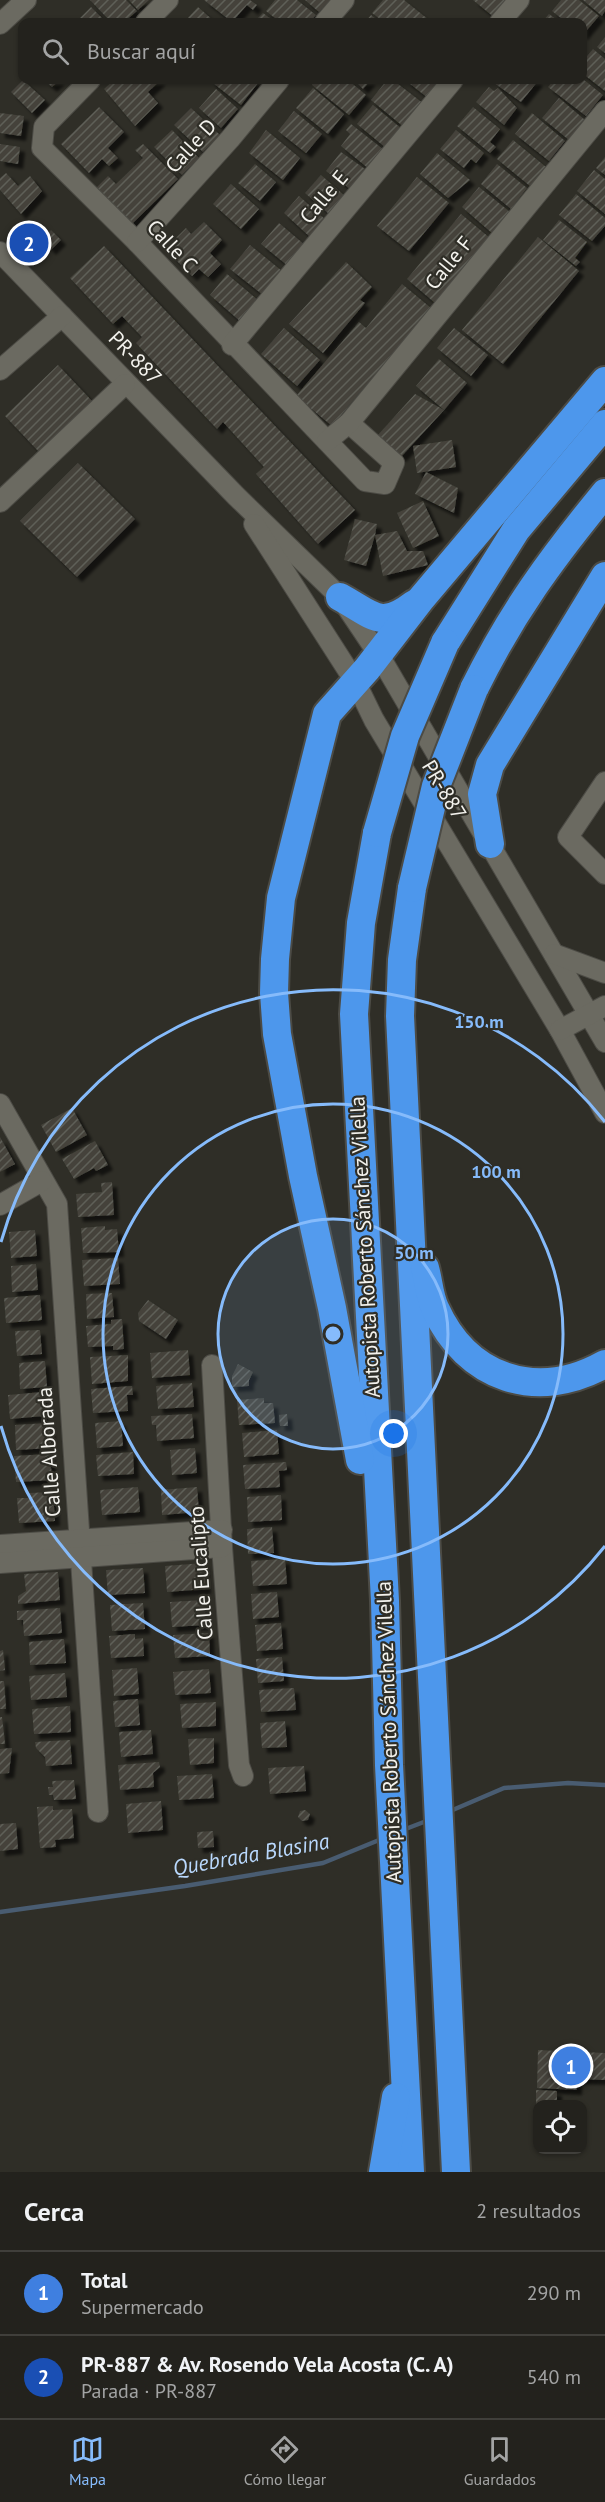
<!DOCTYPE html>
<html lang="es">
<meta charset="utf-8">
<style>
body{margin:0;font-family:"PT Sans",sans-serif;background:#2f2f2a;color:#f1f3f6}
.controls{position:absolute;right:18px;bottom:18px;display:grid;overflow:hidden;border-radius:12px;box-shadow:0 2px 4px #0004}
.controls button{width:54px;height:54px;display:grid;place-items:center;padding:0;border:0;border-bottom:2px solid #403f3b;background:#23221d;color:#f1f3f6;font:30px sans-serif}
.you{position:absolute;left:394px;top:1434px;width:21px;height:21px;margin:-15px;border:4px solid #fff;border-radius:50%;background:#1a73e8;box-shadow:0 0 0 9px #1a73e833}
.badge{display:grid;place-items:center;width:39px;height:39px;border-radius:50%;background:#86bbfb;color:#fff;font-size:20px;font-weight:700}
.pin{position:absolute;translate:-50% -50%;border:3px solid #fff;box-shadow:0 2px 6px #0006}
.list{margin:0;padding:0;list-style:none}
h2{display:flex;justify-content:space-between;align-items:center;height:78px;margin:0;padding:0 24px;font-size:26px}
h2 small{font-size:20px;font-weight:400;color:#a3a4a4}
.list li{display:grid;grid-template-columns:39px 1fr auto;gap:18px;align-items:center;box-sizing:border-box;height:84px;padding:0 24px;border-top:2px solid #403f3b}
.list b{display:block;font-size:22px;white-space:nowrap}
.list p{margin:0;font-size:20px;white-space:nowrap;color:#a3a4a4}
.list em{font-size:20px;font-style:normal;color:#a3a4a4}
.icon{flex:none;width:33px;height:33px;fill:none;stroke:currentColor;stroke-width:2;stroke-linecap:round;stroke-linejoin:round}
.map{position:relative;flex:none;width:605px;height:2172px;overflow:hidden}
.search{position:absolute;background:#23221d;box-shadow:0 2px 4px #0004;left:18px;right:18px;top:18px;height:66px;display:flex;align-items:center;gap:15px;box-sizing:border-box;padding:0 21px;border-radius:12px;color:#a3a4a4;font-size:22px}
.sheet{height:246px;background:#23221d}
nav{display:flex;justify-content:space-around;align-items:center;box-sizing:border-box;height:84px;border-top:2px solid #403f3b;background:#23221d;font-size:16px;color:#a3a4a4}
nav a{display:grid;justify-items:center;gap:3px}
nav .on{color:#86bbfb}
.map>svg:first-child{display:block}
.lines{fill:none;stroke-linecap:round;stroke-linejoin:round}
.stream{stroke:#495c71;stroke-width:4.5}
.building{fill:url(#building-hatch);filter:url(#shadow)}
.minor-casing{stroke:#4c4b45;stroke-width:22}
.highway-casing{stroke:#4c4b45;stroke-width:32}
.minor{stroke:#6b6a61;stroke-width:20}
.highway{stroke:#4d97ec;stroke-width:28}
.highway-bridge-casing{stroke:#4c4b45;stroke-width:32;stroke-linecap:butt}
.highway-bridge{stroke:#4d97ec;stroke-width:28}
.ring{fill:none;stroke:#86bbfb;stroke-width:3}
.labels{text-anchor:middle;stroke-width:4.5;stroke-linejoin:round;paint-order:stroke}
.street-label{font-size:21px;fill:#f3f2ed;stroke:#2f2e27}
.water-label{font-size:22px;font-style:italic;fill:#b9d8fd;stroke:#2f2e27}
.centre{fill:#86bbfb;stroke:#2f2e27;stroke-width:3}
.ring-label{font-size:18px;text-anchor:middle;font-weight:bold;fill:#86bbfb;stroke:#2f2e27;stroke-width:4.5;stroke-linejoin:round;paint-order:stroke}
</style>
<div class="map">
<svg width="605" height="2172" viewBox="0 0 605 2172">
<defs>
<pattern id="building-hatch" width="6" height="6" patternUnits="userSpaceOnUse" patternTransform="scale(1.5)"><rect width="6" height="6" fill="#44433b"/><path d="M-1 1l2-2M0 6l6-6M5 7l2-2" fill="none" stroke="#5f5f58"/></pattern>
<filter id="shadow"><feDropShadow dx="5" dy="5" stdDeviation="1.5" flood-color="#0009"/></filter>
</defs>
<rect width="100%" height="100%" fill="#2f2e27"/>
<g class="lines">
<!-- stream -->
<g class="stream">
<path d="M448,1812L504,1788L568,1783L605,1785"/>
<path d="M403,1830L429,1820"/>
<path d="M0,1912L185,1886L323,1863L384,1838"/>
</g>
</g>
<!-- building -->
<g class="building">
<path d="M90,0H126L137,11L124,22H111Z"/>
<path d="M129,0H149L138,10Z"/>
<path d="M204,0H250L257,5L253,10L247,5L232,22Z"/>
<path d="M275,0H297L316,15L310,22H280L266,11Z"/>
<path d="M305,0H330L319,12Z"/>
<path d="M383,0H404L429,20L384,22L372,13Z"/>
<path d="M473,0H510L495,18Z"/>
<path d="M561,0H579L599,16L582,36V22H566L552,11Z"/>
<path d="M583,0H605V11L602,16Z"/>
<path d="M91,7L106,22H76Z"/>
<path d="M198,7L215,22H184Z"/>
<path d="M263,13L275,22H254Z"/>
<path d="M549,14L560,22H542Z"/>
<path d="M371,15L380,22H365Z"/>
<path d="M605,37V53L597,47Z"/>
<path d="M593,49L605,59V91L582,73V62Z"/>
<path d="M23,80L45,100L32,113L11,92Z"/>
<path d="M44,80H60L52,87Z"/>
<path d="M114,80H161L148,92L158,103L135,126L104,89Z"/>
<path d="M209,80H254L258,83L241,105Z"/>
<path d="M317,80H348L366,95L349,115L312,85Z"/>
<path d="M354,80H371L363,89Z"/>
<path d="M387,80H393L424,104L405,128L371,100Z"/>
<path d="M405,80H443L428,98Z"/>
<path d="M497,80H536L538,81L521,102L494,83Z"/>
<path d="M554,80H584L603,95L586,116L548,87Z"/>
<path d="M489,87L494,91L498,88L517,108L504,125L476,102Z"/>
<path d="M313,88L344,114L328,134L296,108Z"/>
<path d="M216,89L238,109L221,128L199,108Z"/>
<path d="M559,98L585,120L569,140L542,118Z"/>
<path d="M373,105L402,129L386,148L357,124Z"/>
<path d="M99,107L124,132L108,148L118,158L109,166L102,159L89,173L61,144Z"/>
<path d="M473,107L500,129L490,142L496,147L490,153L457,126Z"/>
<path d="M191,108L220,135L203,152L174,125Z"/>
<path d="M294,111L322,134L306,153L278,131Z"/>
<path d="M0,113L24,116L21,136L0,133Z"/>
<path d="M532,113L565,141L549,161L515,134Z"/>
<path d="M351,124L384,150L369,169L341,146L350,134L346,130Z"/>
<path d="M172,130L199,158L182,175L154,147Z"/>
<path d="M266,130L300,158L283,180L249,153Z"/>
<path d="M456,130L484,153L476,163L471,159L464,168L440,149Z"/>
<path d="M513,140L546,167L530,186L497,159Z"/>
<path d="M0,144L20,147L18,164L0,161Z"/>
<path d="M143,144L178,179L132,224L95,189L108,176L116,184L143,158L135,150Z"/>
<path d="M341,152L365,169L350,189L326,171Z"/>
<path d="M437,153L470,180L448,198L420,174Z"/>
<path d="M605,157V175L596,168Z"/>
<path d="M255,164L276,182L260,201L238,183Z"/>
<path d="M497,164L527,188L511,209L481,184Z"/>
<path d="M594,170L605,179V214L577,191Z"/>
<path d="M6,173L18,186L30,176L42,191L21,214L0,190V178Z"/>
<path d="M321,175L345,196L329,214L305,193Z"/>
<path d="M417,177L449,203L409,251L377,226Z"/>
<path d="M231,184L259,209L241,229L213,204Z"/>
<path d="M479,187L510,212L493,234L462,207Z"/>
<path d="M576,194L605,218V226L592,241L559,215Z"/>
<path d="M299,196L326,220L310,237L284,213Z"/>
<path d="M461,214L490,238L435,303L407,279Z"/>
<path d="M559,220L587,242L575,258L580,262L576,266L543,240Z"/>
<path d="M204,222L222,240L210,253L221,264L208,277L199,269L192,276L165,249L186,228L191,234Z"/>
<path d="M279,223L305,245L288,266L261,244Z"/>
<path d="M51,230L61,240L51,250L42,240Z"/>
<path d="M538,237L579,271L503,364L462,330Z"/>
<path d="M250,245L282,271L263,295L230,269Z"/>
<path d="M104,246L355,510L318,544L256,474L264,467L223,422L217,429L136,343L142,337L122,316L113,324L70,278Z"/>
<path d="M346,262L372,287L360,300L365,303L323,353L289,324Z"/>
<path d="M227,274L259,301L241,322L210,295Z"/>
<path d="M402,284L431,308L332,426L296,396L359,322L366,328Z"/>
<path d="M284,328L320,360L297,386L261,354Z"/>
<path d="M454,328L488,355L471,376L437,348Z"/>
<path d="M439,359L467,383L444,410L416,386Z"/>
<path d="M58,365L93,402L40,453L5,416Z"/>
<path d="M415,394L444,410L401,457L377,436Z"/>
<path d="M452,440L456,467L417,473L413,446Z"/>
<path d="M78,463L135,519L77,577L20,521Z"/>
<path d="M426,472L458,488L454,513L415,494Z"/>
<path d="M423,501L439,536L413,548L397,513Z"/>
<path d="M355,519L377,524L375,535L397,531L407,551H423L428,565L383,576L375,535L366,566L344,560Z"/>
<path d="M72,1108L87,1135L56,1152L41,1125Z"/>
<path d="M0,1137L15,1164L0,1172Z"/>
<path d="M95,1141L108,1165L96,1171L94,1168L74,1179L62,1159Z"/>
<path d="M112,1182L114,1215L78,1217L76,1194L102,1192L101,1183Z"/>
<path d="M105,1226V1230L117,1229L119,1252L83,1253L81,1228Z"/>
<path d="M35,1230L37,1256L11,1258L9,1232Z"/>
<path d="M118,1258L120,1284L84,1286L82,1260Z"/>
<path d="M36,1264L38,1290L12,1292L11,1266Z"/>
<path d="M112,1293L114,1317L87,1319L86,1294Z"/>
<path d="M40,1295L42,1320L6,1323L4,1298Z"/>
<path d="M148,1300L178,1320L166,1339L139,1321L138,1313Z"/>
<path d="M122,1319L124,1349L113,1350V1346L88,1347L86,1326L111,1324V1320Z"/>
<path d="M40,1330L42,1354L17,1356L15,1331Z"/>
<path d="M188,1350L190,1375L152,1378L150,1353Z"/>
<path d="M128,1355V1381L92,1384L90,1357Z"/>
<path d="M45,1361L47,1387L20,1389L19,1363Z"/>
<path d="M238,1364L253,1372L249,1380V1386L232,1387V1376Z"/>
<path d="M192,1383L194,1407L158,1409L156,1386Z"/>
<path d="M132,1386L133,1395H127L128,1411L93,1413L91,1389Z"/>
<path d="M43,1392L44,1416L10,1419L8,1395Z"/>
<path d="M264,1398V1403H273L275,1423L239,1425L237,1400Z"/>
<path d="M192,1414L194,1438L157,1441L156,1425H152L151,1416Z"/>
<path d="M287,1414L288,1426H280L279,1415Z"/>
<path d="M121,1421L123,1446L97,1448L95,1423Z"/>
<path d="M50,1423L51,1448L16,1450L15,1425Z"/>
<path d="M277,1430L279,1454L244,1457L242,1433Z"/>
<path d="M195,1448L197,1473L172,1475L170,1450Z"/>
<path d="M133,1452L134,1474L98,1476L96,1455Z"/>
<path d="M50,1454L52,1480L16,1482L14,1456Z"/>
<path d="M286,1462L287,1470L279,1471L280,1487L245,1489L243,1465Z"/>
<path d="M138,1487L140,1512L102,1515L100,1490Z"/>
<path d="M197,1487L199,1512L162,1515L161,1490Z"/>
<path d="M53,1492L55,1521L19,1523L17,1498H29V1493Z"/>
<path d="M281,1495L282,1520L248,1522L247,1497Z"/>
<path d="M272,1527L274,1553L248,1554L247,1529Z"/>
<path d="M285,1559L287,1584L253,1586L251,1561Z"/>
<path d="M204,1563L206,1589L167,1592L165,1566Z"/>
<path d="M143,1568L145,1593L108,1595L106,1570Z"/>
<path d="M58,1572L60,1600L18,1604V1596L26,1591L24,1574Z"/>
<path d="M277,1592L279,1617L253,1619L251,1594Z"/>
<path d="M204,1600L206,1625L172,1627L170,1602Z"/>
<path d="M143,1603L145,1629L112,1631L110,1605Z"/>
<path d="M60,1608L62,1633L24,1636L23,1620H17V1611Z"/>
<path d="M281,1623L283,1649L257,1651L255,1625Z"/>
<path d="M209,1633L210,1656L175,1658L173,1635Z"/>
<path d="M135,1634V1639L143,1638L144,1656L111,1658L109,1636Z"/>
<path d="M64,1639L66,1663L30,1665L29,1642Z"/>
<path d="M3,1650L5,1670L0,1671V1651Z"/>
<path d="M282,1657L284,1681L258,1683L256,1659Z"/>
<path d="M137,1668L139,1694L114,1696L112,1670Z"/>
<path d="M209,1669L211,1693L175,1695L173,1672Z"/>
<path d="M65,1673L67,1697L31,1700L29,1676Z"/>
<path d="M0,1681H4L6,1709H0Z"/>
<path d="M294,1688L296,1710L261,1712L259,1690Z"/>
<path d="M138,1699L140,1725L115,1727L113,1701Z"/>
<path d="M216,1702V1726L182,1728L180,1704Z"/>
<path d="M70,1706L71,1732L34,1734L32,1709Z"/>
<path d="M0,1717H2L5,1744H0Z"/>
<path d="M285,1721L287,1747L262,1748L260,1723Z"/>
<path d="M151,1730L153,1754L121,1757L119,1732Z"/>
<path d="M214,1738V1763L190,1765L188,1739Z"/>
<path d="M70,1740L72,1764L46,1766L45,1757L36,1748L35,1742Z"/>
<path d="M12,1748L9,1773L0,1774V1749Z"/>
<path d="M159,1762L160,1767L153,1773L154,1787L120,1790L118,1765Z"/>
<path d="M304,1766L306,1791L270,1794L268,1768Z"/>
<path d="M212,1774L214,1798L179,1800L177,1776Z"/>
<path d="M74,1780L76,1799L54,1800L53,1795H49L48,1787H53L52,1781Z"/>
<path d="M161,1801L163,1830L128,1833L126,1804Z"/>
<path d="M53,1806V1810L72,1809L74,1838L55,1840L56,1847L40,1848L37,1807Z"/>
<path d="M305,1810L310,1814L308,1820L302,1821L298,1817L300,1811Z"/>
<path d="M16,1823L18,1849L0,1851V1824Z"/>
<path d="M213,1831L214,1847L198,1848L197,1832Z"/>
<path d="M538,2050L605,2053V2080L577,2079V2090L537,2088Z"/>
<path d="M536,2090L557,2091V2104H536Z"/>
</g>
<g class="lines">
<defs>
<g id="minor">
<path d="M146,22L168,0"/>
<path d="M325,22L344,0"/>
<path d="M500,22L519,0"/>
<path d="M0,24L26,0"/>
<path d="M90,80L44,127L42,148L137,242L365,481L385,484L394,463L349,423"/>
<path d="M137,242L230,139L279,80"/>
<path d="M0,252L236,496L340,597L379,655L605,1042"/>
<path d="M232,345L453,80"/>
<path d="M0,370L62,316"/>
<path d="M327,441L349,423L605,111"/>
<path d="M0,502L125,384"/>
<path d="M254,524L356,683L374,720L560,1030L605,1113"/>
<path d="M605,782L568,837L605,874"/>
<path d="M554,954L605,973"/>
<path d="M560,1030L605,1006"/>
<path d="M0,1104L57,1204L98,1812"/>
<path d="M0,1205L42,1181"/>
<path d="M212,1365L222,1547L239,1765L243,1776"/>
<path d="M0,1545L222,1530"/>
<path d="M0,1563L222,1547"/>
</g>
<g id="highway">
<path d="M340,597C373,615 380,630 414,604"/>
<path d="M445,643L516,530L605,424"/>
<path d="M474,689C512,612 551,559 605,493"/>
<path d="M377,833L361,923L354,1014L385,1601L389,1765L410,2172"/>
<path d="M490,844L482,794L490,765L605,576"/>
<path d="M412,888L402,960L400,1016L456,2172"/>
<path d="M425,1268C429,1282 429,1295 435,1308C467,1379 537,1402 605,1364"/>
<path d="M360,1460L332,1308L303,1176L277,1034L274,993L275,959L281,898L327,714L367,669L421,599L605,381"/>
<path d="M383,2172L396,2097"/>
</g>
</defs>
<!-- minor casing -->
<use href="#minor" class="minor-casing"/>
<!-- highway casing -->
<use href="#highway" class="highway-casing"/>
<!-- minor -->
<use href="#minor" class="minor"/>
<!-- highway -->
<use href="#highway" class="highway"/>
<defs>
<g id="highway-bridge">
<path d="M377,833L405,736L445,643"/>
<path d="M412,888L436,786L474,689"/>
</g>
</defs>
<!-- highway-bridge casing -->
<use href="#highway-bridge" class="highway-bridge-casing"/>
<!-- highway-bridge -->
<use href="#highway-bridge" class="highway-bridge"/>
</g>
<!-- distance rings -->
<circle cx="333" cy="1334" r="115" fill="#86bbfb" fill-opacity=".12"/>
<g class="ring">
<circle cx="333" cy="1334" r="115"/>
<circle cx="333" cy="1334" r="230"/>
<path d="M605 1546A345 345 0 0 1 1 1426M1 1242A345 345 0 0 1 605 1122"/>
</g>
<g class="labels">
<!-- street labels -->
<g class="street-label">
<text transform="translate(191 146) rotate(-48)" y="7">Calle D</text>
<text transform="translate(324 197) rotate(-50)" y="7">Calle E</text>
<text transform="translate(172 246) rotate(47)" y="7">Calle C</text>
<text transform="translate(449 263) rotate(-51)" y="7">Calle F</text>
<text transform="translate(135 358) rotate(46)" y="7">PR-887</text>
<text transform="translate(444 790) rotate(59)" y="7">PR-887</text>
<text transform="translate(365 1247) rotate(-93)" y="7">Autopista Roberto Sánchez Vilella</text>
<text transform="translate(49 1452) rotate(-94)" y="7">Calle Alborada</text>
<text transform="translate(201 1573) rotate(-94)" y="7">Calle Eucalipto</text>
<text transform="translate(389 1732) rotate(-92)" y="7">Autopista Roberto Sánchez Vilella</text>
</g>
<!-- water labels -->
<g class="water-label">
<text transform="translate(251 1854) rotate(-10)" y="8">Quebrada Blasina</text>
</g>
</g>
<circle cx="333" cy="1334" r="9" class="centre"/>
<g class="ring-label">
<text x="479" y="1028">150 m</text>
<text x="496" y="1178">100 m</text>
<text x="414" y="1259">50 m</text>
</g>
</svg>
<div class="controls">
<button><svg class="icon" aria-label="locate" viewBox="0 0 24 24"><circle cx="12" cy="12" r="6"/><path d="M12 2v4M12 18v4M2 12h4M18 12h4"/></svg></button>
</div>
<div class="you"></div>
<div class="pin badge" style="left:571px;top:2066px;background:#3f7fe0">1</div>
<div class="pin badge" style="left:29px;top:243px;background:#1a4fb4">2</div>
<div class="search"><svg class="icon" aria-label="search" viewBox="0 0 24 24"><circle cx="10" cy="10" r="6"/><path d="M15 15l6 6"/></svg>Buscar aquí</div>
</div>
<section class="sheet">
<h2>Cerca<small>2 resultados</small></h2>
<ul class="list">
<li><span class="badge" style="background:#3f7fe0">1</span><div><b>Total</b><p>Supermercado</p></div><em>290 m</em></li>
<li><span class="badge" style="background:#1a4fb4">2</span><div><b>PR-887 &amp; Av. Rosendo Vela Acosta (C. A)</b><p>Parada · PR-887</p></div><em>540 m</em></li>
</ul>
</section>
<nav>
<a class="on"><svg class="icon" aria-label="map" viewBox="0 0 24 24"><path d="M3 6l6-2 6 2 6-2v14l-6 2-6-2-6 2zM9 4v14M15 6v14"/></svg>Mapa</a>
<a><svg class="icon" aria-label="directions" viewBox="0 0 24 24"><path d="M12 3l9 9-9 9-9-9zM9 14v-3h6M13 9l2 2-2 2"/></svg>Cómo llegar</a>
<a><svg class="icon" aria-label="saved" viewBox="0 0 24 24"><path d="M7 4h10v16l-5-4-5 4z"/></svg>Guardados</a>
</nav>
